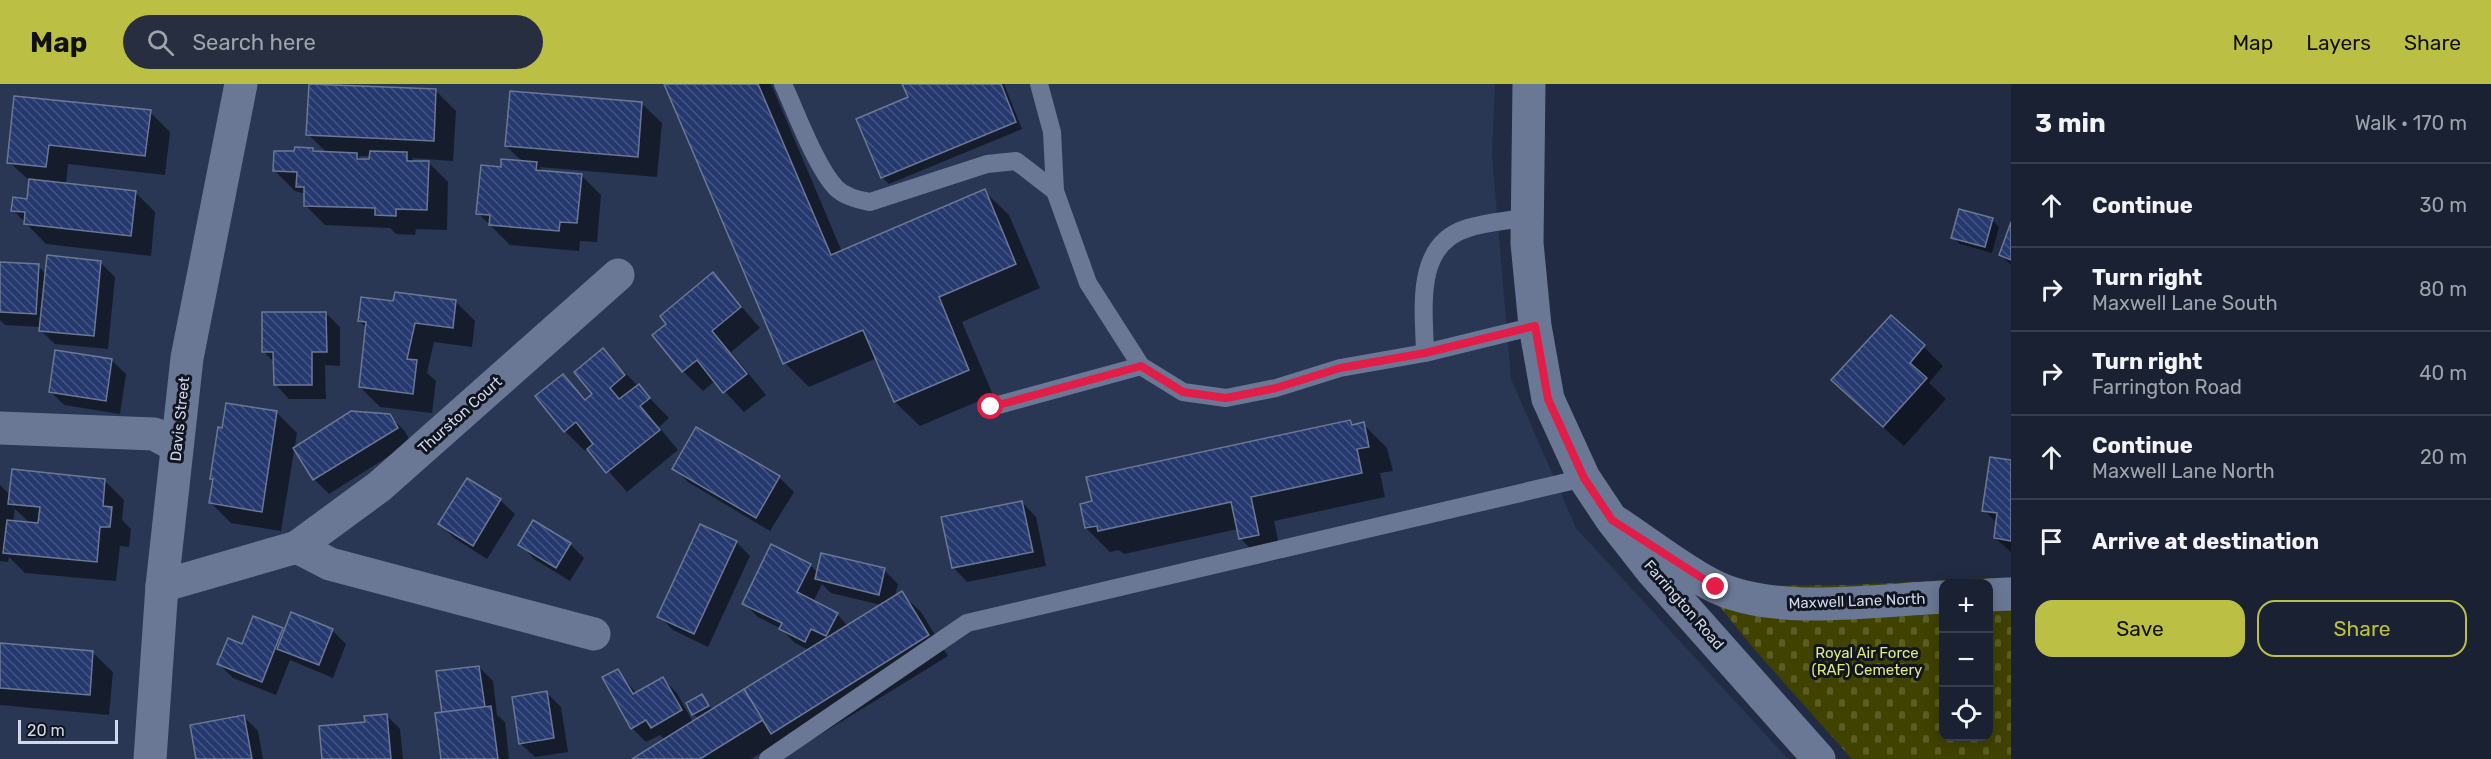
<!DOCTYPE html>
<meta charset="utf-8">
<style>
body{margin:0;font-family:Rubik,sans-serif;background:#262e3f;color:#f1f3f6}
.controls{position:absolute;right:18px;bottom:18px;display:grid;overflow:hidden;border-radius:12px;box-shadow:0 3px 15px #0003}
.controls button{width:54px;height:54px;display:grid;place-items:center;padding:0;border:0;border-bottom:2px solid #373e4e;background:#192133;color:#f1f3f6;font:30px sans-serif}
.scale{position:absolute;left:18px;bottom:15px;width:100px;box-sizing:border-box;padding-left:6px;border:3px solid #d1d8e8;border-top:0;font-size:16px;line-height:21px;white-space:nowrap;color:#d1d8e8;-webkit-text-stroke:4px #101520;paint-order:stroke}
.stop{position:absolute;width:18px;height:18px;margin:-14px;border:4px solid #e11d48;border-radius:50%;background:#fff}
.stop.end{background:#e11d48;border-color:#fff;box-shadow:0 2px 6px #0008}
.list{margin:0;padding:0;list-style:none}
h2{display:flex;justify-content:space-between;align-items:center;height:78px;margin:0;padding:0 24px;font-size:26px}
h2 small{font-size:20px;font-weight:400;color:#9fa3ac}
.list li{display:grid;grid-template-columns:39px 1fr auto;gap:18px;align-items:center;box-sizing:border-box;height:84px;padding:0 24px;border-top:2px solid #373e4e}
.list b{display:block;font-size:22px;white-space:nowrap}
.list p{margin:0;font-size:20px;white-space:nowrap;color:#9fa3ac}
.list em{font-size:20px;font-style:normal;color:#9fa3ac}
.actions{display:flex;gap:12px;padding:18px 24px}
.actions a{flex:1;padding:14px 0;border:2px solid #bbc045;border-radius:18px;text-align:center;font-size:21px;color:#bbc045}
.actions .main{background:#bbc045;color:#111}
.icon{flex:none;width:33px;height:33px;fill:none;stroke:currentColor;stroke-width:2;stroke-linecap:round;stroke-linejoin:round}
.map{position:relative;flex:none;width:2011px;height:675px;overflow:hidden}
header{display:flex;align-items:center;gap:36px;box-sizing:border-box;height:84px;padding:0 30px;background:#bbc045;color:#111}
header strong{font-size:28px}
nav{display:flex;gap:33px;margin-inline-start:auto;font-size:21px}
.search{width:420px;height:54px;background:#262e3f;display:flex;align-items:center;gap:15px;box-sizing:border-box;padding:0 21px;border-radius:33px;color:#9fa3ac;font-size:22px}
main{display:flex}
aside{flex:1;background:#192133}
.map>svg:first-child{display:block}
.built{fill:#293654}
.cemetery{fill:url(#cemetery-stones);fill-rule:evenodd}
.shadow{fill:#0007;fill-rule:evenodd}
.building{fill:url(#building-back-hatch);stroke:#6b7895;stroke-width:1.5}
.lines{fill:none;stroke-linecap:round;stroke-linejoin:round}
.service{stroke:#6b7895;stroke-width:18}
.minor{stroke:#6b7895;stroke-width:33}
.tertiary{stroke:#6b7895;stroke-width:33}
.route{stroke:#e11d48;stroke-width:8}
.labels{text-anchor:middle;stroke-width:6;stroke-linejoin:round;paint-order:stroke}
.street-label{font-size:15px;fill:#d1d8e8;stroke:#101520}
.park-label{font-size:15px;fill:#e2e882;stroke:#101520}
</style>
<header>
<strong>Map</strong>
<div class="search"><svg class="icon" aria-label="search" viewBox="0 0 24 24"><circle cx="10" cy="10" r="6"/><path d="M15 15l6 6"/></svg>Search here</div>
<nav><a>Map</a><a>Layers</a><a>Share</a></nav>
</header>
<main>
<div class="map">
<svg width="2011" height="675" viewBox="0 0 2011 675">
<defs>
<pattern id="cemetery-stones" width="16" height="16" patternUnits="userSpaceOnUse" patternTransform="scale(1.5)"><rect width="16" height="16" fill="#404200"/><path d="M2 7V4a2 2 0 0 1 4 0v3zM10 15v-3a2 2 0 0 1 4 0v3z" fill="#5b5d25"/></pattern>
<pattern id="building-back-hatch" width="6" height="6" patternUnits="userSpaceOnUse" patternTransform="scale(1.5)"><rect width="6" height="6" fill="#25396f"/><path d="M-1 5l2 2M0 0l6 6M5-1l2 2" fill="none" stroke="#445584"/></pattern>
</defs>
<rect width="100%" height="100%" fill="#212c44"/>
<!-- built -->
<path class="built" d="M0,0H1495L1492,70L1511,295L1576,444L1788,675H0Z"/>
<!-- cemetery -->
<path class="cemetery" d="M2011,493V675H1852L1755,566L1703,502L1850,501ZM1944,500H1988V652H1944Z"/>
<!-- shadow -->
<g class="shadow">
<path d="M666,0H771L842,168L984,107L1009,131L1040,204L962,238L993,311L920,342L895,318L877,274L809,303L785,279Z"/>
<path d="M904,0H1004L1022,45L889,100L882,93L910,14Z"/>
<path d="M436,7L456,27L453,77L412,74L415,78H428L448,98L447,146L416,145L415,151L396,150L390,144L325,141L305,121L306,110L295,107L275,87L296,69L313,65L316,69H327L308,50ZM358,72H371V77L363,76Z"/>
<path d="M15,14L150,28L170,48L165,91L68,80L66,101L135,108L155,128L151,172L46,160L13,126L29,117L31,98L9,78Z"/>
<path d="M642,20L662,39L657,93L539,83L545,88L581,91L601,111L597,158L580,157L579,167L510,161L478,129L502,85L523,78L506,62Z"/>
<path d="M1992,136L1999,143L1992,169L1960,160L1953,153Z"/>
<path d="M2011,143V181L2001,171Z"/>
<path d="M100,178L115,193L108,265L55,260L40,246L41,243L5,241L0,236V180L38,182L46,190Z"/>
<path d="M713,190L760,244L731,268L766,311L744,328L715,297L703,307L683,287L668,240Z"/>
<path d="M455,217L475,237L472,263L434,258L427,289L436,297L432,329L380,323L360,303L367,244L359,237L395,219Z"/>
<path d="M326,229L340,243V282L325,281L326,315H289L275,300V279L264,268Z"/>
<path d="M1924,263L1943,282L1929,299L1946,315L1904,362L1853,316Z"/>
<path d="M603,266L669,334L659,343L678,366L627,408L588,364L585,367L565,347L563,292L587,316L594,310Z"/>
<path d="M111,276L126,290L120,330L64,321L50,307Z"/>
<path d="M277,329L297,349L281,447L231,439L211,419L214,397L211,394Z"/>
<path d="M389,332L404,346L411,358L329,410L314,395L295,364Z"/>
<path d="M1350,337L1354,341L1363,340L1387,364L1393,387L1380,389L1385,413L1274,437L1282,475L1264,478L1240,454L1238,445L1124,470L1119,466L1110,468L1086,444Z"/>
<path d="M697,345L779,393L794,408L770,447L688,398L674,384Z"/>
<path d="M2011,378V468L1995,454L1997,439L1984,426Z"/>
<path d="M104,396L124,416L122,436L131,445L129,463L120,462L116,497L25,489L9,473L8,478L0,477V401L10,411ZM15,425L30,439L13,438Z"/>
<path d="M500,416L515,430L487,475L454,454L440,440Z"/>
<path d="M1022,418L1036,433L1046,482L967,498L953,483Z"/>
<path d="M736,458L750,472L708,563L673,546L659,532Z"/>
<path d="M520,460H570L584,474L570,497L534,475Z"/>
<path d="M810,481L818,489L884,486L898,500L895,512L901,509L921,528L948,572L792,668L780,657L751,675H635L665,656L660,651L646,658L632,644L617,586L637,610L663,595L677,609L693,638L699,635L694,630L702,612L713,626L809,566L795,559L780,544L758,533L744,519ZM822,500L831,509L881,521L848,542L837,530L813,518Z"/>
<path d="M282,545L285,548L332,546L346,560L333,594L290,576L276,611L233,594L219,580L243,562Z"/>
<path d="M0,560L93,569L113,588L109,631L0,621Z"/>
<path d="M479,583L493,597L497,631L505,638L509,675H443V630Z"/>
<path d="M547,609L561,623L568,668L535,673L520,659Z"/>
<path d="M386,631L400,645L403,675H323L367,639Z"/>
<path d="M244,633L258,647L263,675H197Z"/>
</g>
<!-- building -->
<g class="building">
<path d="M309,0L436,5L434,57L306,51Z"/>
<path d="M664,0H758L831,171L985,105L1016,180L939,213L969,286L894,318L863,246L783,280Z"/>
<path d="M902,0H1001L1016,38L881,94L856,35L908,13Z"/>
<path d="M510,7L642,18L638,73L505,62Z"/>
<path d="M14,12L151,26L145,72L49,61L46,83L7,79Z"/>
<path d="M295,63L313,64V67L357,69V75H369L370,67L407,68V77H429L427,126L396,125V132L375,131V124L304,122V103H296L297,88L273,87L274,67H294Z"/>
<path d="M501,75L537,78L536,86L582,90L577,139L560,138L559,147L489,141L490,131L476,130L481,81L501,83Z"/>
<path d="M29,95L136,107L131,152L24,140L25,128L11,127L13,113L27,115Z"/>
<path d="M1959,125L1993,134L1985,163L1951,154Z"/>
<path d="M2011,138V176L1999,171Z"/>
<path d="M47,171L101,177L94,252L39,247Z"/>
<path d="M0,178L39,180L36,230L0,228Z"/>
<path d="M713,188L741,223L712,247L747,290L723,309L697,276L682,288L652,251L666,240L660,232Z"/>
<path d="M395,208L456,216L453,244L415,239L407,275L417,276L413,310L359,303L366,238L358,237L361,213L393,217Z"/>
<path d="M262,228H326L327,268H312V301H274L273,268H262Z"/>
<path d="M1891,231L1925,261L1910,279L1927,294L1883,343L1831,296Z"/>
<path d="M603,264L625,291L610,304L619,315L639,300L650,314L640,322L660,346L606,389L587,365L593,360L576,338L564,348L535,312L563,290L585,316L592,310L574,288Z"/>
<path d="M55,266L112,275L106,317L49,308Z"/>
<path d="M226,319L277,327L262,428L209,419L213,395H210L218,343L222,344Z"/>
<path d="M351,327L390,330L398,344L313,396L293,364Z"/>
<path d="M1350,336L1352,341L1364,338L1369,363L1357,365L1362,389L1251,413L1259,451L1239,455L1231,418L1098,447L1097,442L1085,444L1080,420L1092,417L1086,393Z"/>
<path d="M696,343L780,392L756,434L672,385Z"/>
<path d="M1990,373L2011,376V457L1994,454L1997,429L1982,427Z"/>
<path d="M12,385L105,395L103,422L112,423L110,443H100L97,478L3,469L7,436L38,439L40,423L8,420Z"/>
<path d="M467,394L501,415L473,462L438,440Z"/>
<path d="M1022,417L1033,468L952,484L941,433Z"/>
<path d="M533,436L571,459L556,484L518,461Z"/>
<path d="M700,440L737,457L694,550L657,533Z"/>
<path d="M771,460L811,480L797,508L838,529L826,552L811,545L805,558L779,545L782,539L742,520Z"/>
<path d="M821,469L885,484L879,511L815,495Z"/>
<path d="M902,507L929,551L771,650L744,605Z"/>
<path d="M291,528L333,545L319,581L277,565Z"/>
<path d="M253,532L283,544L262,598L217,580L228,554L242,560Z"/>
<path d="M0,559L93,567L90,611L0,604Z"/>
<path d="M479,582L485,623L442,629L436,587Z"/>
<path d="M618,585L633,610L663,593L682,626L651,644L646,636L631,645L602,593Z"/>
<path d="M744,605L763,636L700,675H632Z"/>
<path d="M547,607L554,654L519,660L512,613Z"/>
<path d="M702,610L709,622L692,631L686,619Z"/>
<path d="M491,622L498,675H441L435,629Z"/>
<path d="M387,630L391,675H322L319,642L365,638L364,632Z"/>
<path d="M244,631L252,675H196L190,641Z"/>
</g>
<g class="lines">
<!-- service -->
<g class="service">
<path d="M783,0C796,28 816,83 836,104C845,113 858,116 870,118L987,80L1016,77L1055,107"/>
<path d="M1039,0L1052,48L1055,107L1088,199L1141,282L1183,308L1226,314L1276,304L1340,284L1425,269L1535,242"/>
<path d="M1425,269C1424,224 1414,160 1468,144C1487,138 1508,137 1528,133"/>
<path d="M991,323L1141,282"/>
<path d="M768,675L967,539L1584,394"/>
</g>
<!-- minor -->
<g class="minor">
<path d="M0,344L154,350L177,362"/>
<path d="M1616,438C1647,458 1684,488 1716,503C1777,532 1877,516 1944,513"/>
<path d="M297,463L330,480L594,550"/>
<path d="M162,502L297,463L380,402L618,191"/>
<path d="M1988,511L2011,510"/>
<path d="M150,675L162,502L187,274L241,0"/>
</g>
<!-- tertiary -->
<path class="tertiary" d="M1529,0L1527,159L1535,242L1548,315L1584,394L1612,436L1652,487L1819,675"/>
</g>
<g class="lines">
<!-- route -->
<path class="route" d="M991,323L1141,282L1183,308L1226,314L1276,304L1340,284L1425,269L1535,242L1548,315L1584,394L1612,436L1716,503"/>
</g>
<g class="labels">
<!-- street labels -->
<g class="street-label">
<text transform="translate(460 331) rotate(-42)" y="5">Thurston Court</text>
<text transform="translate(180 335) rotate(-84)" y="5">Davis Street</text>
<text transform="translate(1857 517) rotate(-2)" y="5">Maxwell Lane North</text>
<text transform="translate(1684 521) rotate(49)" y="5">Farrington Road</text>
</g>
<!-- park labels -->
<g class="park-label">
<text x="1867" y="574">Royal Air Force<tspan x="1867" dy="17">(RAF) Cemetery</tspan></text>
</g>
</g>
</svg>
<div class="controls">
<button>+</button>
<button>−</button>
<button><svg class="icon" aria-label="locate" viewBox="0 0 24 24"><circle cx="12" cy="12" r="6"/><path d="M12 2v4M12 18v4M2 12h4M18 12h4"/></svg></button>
</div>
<div class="scale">20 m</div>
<div class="stop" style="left:991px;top:323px"></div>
<div class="stop end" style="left:1716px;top:503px"></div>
</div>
<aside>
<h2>3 min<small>Walk · 170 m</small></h2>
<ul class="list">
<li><svg class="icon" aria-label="ahead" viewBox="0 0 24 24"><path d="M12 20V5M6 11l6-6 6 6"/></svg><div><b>Continue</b></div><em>30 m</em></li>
<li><svg class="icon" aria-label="right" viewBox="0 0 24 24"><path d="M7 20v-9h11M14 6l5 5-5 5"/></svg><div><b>Turn right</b><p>Maxwell Lane South</p></div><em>80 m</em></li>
<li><svg class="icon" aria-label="right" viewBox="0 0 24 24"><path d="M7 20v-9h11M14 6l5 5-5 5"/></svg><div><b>Turn right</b><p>Farrington Road</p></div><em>40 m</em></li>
<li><svg class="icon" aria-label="ahead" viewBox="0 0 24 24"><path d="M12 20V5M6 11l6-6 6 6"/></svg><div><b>Continue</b><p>Maxwell Lane North</p></div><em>20 m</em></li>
<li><svg class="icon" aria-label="arrive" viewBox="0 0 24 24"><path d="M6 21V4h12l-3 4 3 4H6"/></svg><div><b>Arrive at destination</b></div></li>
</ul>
<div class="actions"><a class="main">Save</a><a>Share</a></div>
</aside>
</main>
